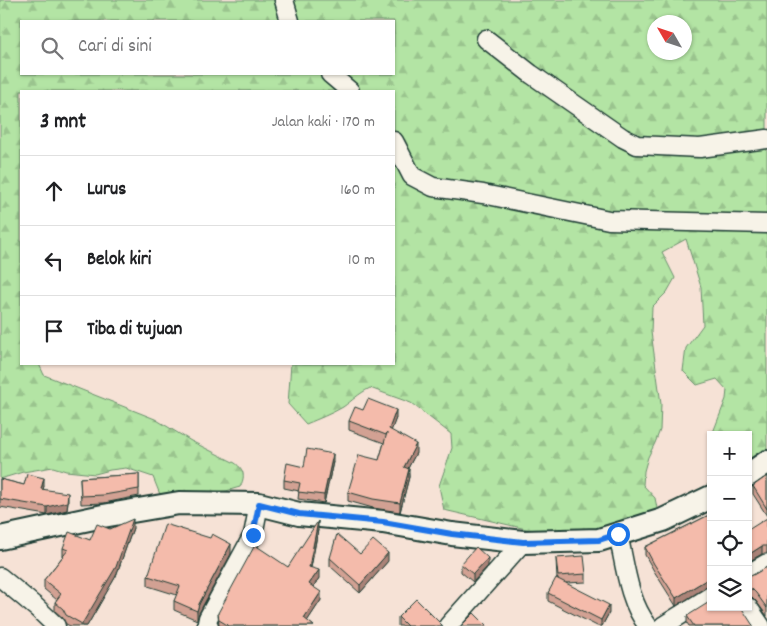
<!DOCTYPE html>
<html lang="id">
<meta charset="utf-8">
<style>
body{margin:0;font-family:Dekko,sans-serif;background:#f2f2f2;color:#202124}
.controls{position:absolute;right:15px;bottom:15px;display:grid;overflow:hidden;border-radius:0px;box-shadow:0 1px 4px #0004}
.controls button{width:45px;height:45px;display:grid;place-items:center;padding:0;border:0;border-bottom:1px solid #e0e0e0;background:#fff;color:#202124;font:25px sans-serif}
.compass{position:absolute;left:647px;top:15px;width:45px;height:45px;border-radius:50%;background:#fff;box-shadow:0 1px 4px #0004;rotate:309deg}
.stop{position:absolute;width:15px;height:15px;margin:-11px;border:4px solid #1a73e8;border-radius:50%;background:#fff}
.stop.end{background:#1a73e8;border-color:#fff;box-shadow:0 1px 5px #0008}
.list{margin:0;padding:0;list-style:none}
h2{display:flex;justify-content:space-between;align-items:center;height:65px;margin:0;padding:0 20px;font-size:21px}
h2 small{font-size:16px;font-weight:400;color:#757577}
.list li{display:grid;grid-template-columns:32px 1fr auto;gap:15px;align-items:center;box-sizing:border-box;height:70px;padding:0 20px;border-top:1px solid #e0e0e0}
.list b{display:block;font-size:19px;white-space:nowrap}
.list em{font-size:16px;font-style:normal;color:#757577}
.icon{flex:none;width:28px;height:28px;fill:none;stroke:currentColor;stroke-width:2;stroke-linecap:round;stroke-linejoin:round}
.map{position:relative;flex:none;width:767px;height:626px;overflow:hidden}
.search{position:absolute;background:#fff;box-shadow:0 1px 4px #0004;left:20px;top:20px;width:375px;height:55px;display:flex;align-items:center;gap:12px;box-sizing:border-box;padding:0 18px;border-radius:0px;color:#757577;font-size:19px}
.panel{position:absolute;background:#fff;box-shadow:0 1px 4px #0004;left:20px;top:90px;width:375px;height:275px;border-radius:0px}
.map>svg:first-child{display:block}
.forest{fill:url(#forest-firs);stroke:#69906c;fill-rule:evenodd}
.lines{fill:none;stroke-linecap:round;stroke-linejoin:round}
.minor-casing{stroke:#1f3d34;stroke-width:21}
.major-casing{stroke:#1f3d34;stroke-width:26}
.minor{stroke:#f7f3e8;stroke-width:18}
.major{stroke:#f7f3e8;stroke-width:22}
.wall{fill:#d2a193;stroke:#1f3d34}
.shaded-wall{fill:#ab8378;stroke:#1f3d34}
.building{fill:#f4bbab;stroke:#1f3d34}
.route{stroke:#1a73e8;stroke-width:6}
</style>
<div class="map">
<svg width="767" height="626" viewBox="0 0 767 626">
<defs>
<pattern id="forest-firs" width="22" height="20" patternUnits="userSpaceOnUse" patternTransform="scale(1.25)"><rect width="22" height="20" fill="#b3e4a4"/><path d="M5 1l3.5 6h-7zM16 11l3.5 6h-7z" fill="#9ac48e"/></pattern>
</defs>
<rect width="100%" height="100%" fill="#f6e2d6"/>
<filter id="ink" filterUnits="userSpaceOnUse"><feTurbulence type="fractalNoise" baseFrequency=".02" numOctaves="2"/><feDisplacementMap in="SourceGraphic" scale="10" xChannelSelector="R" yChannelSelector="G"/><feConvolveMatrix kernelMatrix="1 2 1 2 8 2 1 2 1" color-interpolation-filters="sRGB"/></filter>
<g filter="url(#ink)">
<!-- forest -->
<path class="forest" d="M0,0H767V449L748,465V435H712L726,399L727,390L717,379L697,385L683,371L686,348L703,325L701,287L686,239L662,252L675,278L667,292L652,307L651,332L661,404L660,430L655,443L648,457L644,471L643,485L655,498L658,513L611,529L535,531L444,510L439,486L452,448L451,434L411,403L370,388C358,394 353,400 343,407C331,414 318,419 306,424L288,404L291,364H394V91H21V364H39L44,375L155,419L191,441L235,463C245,470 245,477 240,487L226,491L161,497L153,477L126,468L110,470L95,474L66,471L53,467L23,472L0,479ZM21,21H394V74H21ZM654,22H684V52H654Z"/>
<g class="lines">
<defs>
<g id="minor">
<path d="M284,0L290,21"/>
<path d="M486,39L531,74L623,138L637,145L700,148L767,139"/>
<path d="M330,74L350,91"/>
<path d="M394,141L412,176L433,187L483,194L609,220L767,224"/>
<path d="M618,534C625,564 628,601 648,626"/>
<path d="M748,574L767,563"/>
<path d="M0,577L37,608L56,626"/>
<path d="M748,607L761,626"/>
<path d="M209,626L207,623L208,618L253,535L259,504"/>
<path d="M448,626L523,542"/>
<path d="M663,626L711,596"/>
</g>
<g id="major">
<path d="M748,475L767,462"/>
<path d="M0,538L103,516L179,503L259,504L299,514L383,522L452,534L523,542L599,540L663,520L711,497"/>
</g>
</defs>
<!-- minor casing -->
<use href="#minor" class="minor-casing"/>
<!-- major casing -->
<use href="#major" class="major-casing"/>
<!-- minor -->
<use href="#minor" class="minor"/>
<!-- major -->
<use href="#major" class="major"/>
</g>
<!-- wall -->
<g class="wall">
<path d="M363,410L396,418L391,430L416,453L408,468L409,477L400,512L373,508L348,501V492L379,460L384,443L349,430V421Z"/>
<path d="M333,462L324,503L298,499L299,491L284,488V480L304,467Z"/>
<path d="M139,474V496L104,503L81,504L80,478Z"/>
<path d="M767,476V516L753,494V486Z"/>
<path d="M0,479L24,485L44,486L43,489L68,501L67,510L47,515L0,507Z"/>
<path d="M711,514V584L676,606L654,571L645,555V547Z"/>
<path d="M767,518V554H762L748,562Z"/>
<path d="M133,528L116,576L87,626H70L66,624L63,618L55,611V602L57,600L44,589V580L63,556V548L90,540L110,529Z"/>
<path d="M318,530L311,568L319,578L313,587L321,600L307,621L314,626H219L218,613L288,567Z"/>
<path d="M231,554L199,613L197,620L174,610V601L177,595L148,586V576Z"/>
<path d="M360,554L388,561L360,593L330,566V558Z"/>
<path d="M556,558L586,574V582L566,583L609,613L602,626H597L548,601V593L557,579Z"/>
<path d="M461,564L488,566L473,582L461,572Z"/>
<path d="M767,567V616L756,601L752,597H748V577L753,575Z"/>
<path d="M716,608L752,624L754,626H689L687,623V616Z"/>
<path d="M398,617L443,626H398Z"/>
</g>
<!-- shaded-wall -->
<g class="shaded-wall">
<path d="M396,410V418L389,437V429Z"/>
<path d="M416,444V453L404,476V467Z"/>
<path d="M333,454V462L324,503V495Z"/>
<path d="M409,469V477L400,512V503Z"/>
<path d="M44,478V486L41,497V489Z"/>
<path d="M68,493V501L67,510L47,515V507Z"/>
<path d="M133,519V528L116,576L87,626H82V624Z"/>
<path d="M318,521V530L309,576V567Z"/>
<path d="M231,544V554L199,613L197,620V611L199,604Z"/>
<path d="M762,546V554L748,562V555Z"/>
<path d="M388,553V561L360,593V585Z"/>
<path d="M488,558V566L473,582V574Z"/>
<path d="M319,570V578L309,593V584Z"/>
<path d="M711,577V584L676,606V598Z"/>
<path d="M321,592V600L304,626V618Z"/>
<path d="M609,605V613L602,626H601V620Z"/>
</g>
<!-- building -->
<g class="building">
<path d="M368,399L396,410L389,429L416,444L404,467L409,469L400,503L373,499L348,492L359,455L379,460L387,433L386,435L349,421L355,407L363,410Z"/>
<path d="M307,449L333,454L324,495L298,492L300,483L284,480L287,463L304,467Z"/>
<path d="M27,474L44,478L41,489L68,493L67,502L47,507L0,499V479L24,485Z"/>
<path d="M139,474V489L104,495L81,496L80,478Z"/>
<path d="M767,476V509L753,486Z"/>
<path d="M711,514V577L676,598L654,564L645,547Z"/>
<path d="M767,518V546H762L748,555V530Z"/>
<path d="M133,519L116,567L82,624L66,615L63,609L55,602L61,594L44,580L68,550L63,548L69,532L90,540L97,524L110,529Z"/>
<path d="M318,521L309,567L319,570L309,584L321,592L304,618L314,626H229L219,620L218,613L255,545L288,567Z"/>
<path d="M165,524L210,538L212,534L231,544L199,604L197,611L174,601L180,586L148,576Z"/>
<path d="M337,534L360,554L373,540L388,553L360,585L330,558Z"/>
<path d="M476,547L488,558L473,574L461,564Z"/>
<path d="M584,556L586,574L558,576L556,558Z"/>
<path d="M767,567V608L756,593L752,589H748V577L753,575Z"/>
<path d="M556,578L609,605L601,620L548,593Z"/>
<path d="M416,599L443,626H407L398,617Z"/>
<path d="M711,601V607H715L716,608L717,607H741L752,624L754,626H694L687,616Z"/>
<path d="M474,613L487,626H461Z"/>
</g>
</g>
<g class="lines" filter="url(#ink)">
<!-- route -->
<path class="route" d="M253,535L259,504L299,514L383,522L452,534L523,542L599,540L618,534"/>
</g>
</svg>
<div class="controls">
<button>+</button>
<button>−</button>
<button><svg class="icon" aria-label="locate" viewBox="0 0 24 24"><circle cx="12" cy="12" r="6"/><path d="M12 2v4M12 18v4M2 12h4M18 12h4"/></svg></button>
<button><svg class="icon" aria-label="layers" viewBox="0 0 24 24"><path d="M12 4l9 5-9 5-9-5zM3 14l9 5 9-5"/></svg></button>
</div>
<svg class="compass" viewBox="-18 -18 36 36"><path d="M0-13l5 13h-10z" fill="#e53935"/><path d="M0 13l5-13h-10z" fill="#757577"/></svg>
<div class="stop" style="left:618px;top:534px"></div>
<div class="stop end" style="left:253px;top:535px"></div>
<div class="search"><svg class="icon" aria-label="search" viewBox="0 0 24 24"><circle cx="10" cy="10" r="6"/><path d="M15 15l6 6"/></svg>Cari di sini</div>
<section class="panel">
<h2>3 mnt<small>Jalan kaki · 170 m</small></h2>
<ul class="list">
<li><svg class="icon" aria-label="ahead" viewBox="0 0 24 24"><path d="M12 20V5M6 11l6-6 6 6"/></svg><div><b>Lurus</b></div><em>160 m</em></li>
<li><svg class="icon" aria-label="left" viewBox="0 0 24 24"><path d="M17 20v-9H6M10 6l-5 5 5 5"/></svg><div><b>Belok kiri</b></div><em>10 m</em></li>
<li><svg class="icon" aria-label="arrive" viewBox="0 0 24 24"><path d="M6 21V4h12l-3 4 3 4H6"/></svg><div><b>Tiba di tujuan</b></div></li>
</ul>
</section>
</div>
